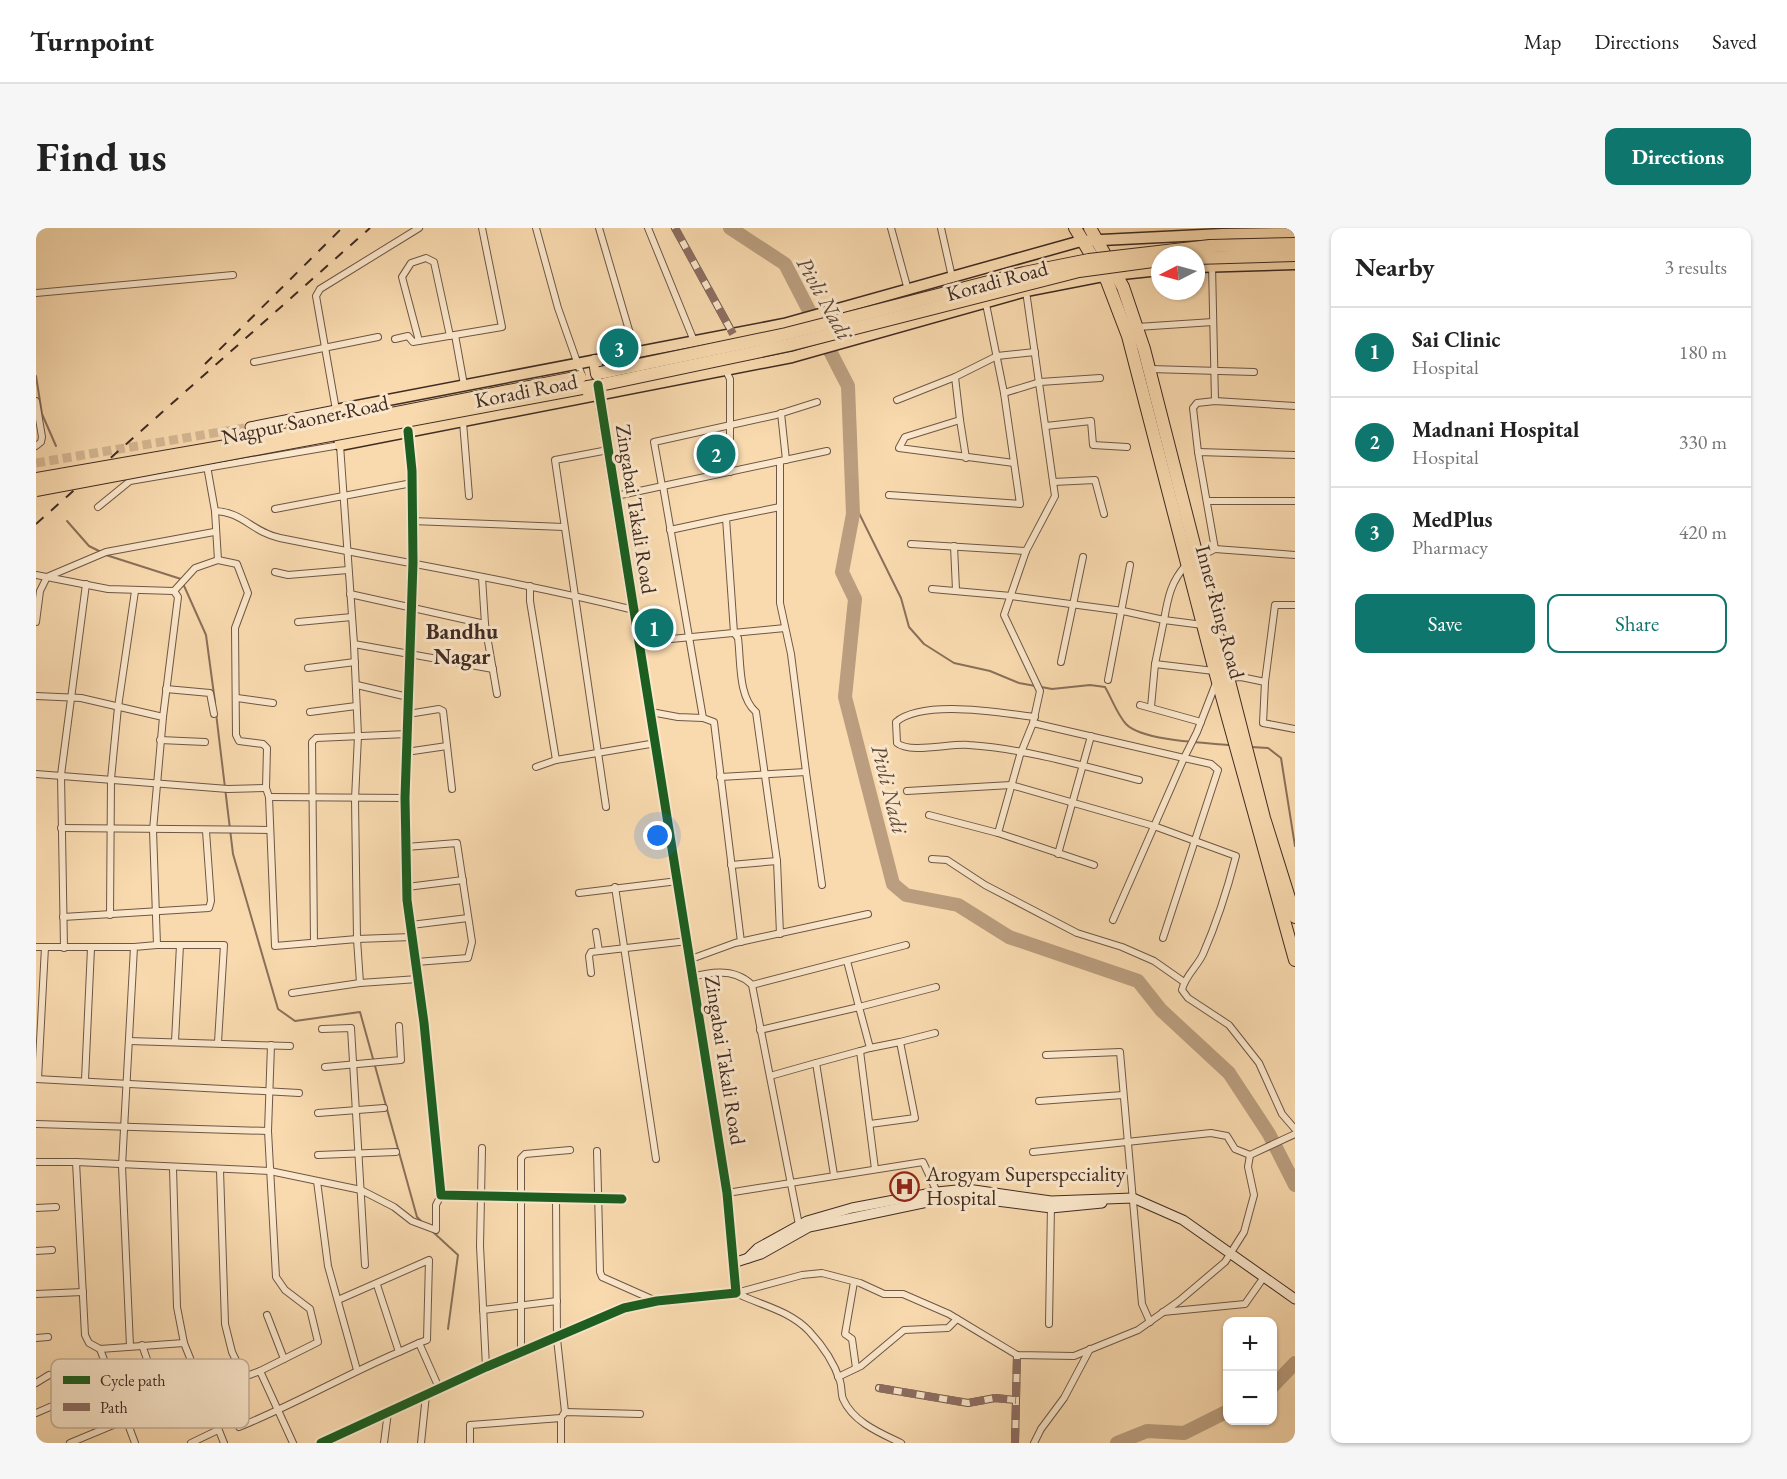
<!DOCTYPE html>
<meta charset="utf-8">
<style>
body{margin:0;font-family:"EB Garamond",serif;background:#f6f6f6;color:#222}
.controls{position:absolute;right:18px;bottom:18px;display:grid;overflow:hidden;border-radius:12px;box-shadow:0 2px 4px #0004}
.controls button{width:54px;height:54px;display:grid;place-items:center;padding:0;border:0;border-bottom:2px solid #e0e0e0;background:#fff;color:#222;font:30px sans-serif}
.compass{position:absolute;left:1115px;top:18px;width:54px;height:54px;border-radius:50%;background:#fff;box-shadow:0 2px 4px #0004;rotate:264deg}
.you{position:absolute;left:622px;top:608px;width:21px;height:21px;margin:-15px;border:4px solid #fff;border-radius:50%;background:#1a73e8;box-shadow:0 0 0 9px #1a73e833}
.badge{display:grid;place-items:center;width:39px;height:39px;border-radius:50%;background:#0f766e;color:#fff;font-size:20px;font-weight:700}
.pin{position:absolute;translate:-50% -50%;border:3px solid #fff;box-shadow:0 2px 6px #0006}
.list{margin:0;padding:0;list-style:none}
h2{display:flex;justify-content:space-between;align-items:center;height:78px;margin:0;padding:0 24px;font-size:26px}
h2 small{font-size:20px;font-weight:400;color:#767676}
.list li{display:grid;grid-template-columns:39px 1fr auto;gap:18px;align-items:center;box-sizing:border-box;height:90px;padding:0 24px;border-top:2px solid #e0e0e0}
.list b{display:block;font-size:22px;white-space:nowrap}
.list p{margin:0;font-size:20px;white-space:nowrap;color:#767676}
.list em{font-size:20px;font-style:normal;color:#767676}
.actions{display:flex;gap:12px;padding:18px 24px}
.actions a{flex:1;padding:14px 0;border:2px solid #0f766e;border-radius:12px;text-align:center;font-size:21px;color:#0f766e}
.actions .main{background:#0f766e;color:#fff}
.map{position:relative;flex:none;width:1259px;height:1215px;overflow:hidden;border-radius:12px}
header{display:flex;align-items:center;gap:36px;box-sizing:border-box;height:84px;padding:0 30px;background:#fff;border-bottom:2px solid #e0e0e0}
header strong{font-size:28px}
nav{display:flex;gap:33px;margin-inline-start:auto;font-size:21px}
.intro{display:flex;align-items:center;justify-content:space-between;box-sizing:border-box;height:144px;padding:0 36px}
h1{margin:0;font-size:42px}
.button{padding:15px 27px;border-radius:12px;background:#0f766e;color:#fff;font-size:21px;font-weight:700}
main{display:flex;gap:36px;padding:0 36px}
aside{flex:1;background:#fff;border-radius:12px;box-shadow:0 2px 4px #0004}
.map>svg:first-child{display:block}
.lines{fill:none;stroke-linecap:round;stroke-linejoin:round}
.stream{stroke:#89705a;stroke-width:2}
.river{stroke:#ba9e7f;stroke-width:14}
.secondary-tunnel{stroke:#d4b793;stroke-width:9;stroke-dasharray:9 4.5;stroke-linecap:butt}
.street-casing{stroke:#6e5746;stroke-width:8}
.secondary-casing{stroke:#3f2b23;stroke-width:11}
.primary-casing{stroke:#3f2b23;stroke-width:13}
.highway-casing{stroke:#3f2b23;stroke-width:14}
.street{stroke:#fbe7cb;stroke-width:6}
.secondary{stroke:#fbe7cb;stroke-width:9}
.primary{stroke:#f9daaf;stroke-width:10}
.highway{stroke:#f9daaf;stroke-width:12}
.rail{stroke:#3f2b23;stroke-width:2;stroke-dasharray:10 10;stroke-linecap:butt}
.highway-bridge-casing{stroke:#3f2b23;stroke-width:14;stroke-linecap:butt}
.highway-bridge{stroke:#f9daaf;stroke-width:12}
.quiet{stroke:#8d6e63;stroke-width:8;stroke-dasharray:15 8;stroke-linecap:butt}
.cycleway-casing{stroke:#fbe7cb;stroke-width:13}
.cycleway{stroke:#1b5e20;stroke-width:9}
.labels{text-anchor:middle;stroke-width:6;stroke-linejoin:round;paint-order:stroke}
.street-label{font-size:21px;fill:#3f2b23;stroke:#fbe7cb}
.poi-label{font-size:21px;fill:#3f2b23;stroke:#fbe7cb;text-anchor:start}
.water-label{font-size:22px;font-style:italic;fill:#5e483a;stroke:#fbe7cb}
.neighbourhood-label{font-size:22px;font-weight:bold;fill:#3f2b23;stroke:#fbe7cb}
.key{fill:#fbe7cb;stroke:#c3af99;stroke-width:1.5}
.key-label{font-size:16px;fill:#3f2b23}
</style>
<header>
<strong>Turnpoint</strong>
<nav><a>Map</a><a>Directions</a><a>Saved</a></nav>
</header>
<div class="intro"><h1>Find us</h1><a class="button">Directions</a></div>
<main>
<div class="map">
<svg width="1259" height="1215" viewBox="0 0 1259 1215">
<rect width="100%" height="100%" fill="#f9daaf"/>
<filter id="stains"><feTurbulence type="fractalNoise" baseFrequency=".00333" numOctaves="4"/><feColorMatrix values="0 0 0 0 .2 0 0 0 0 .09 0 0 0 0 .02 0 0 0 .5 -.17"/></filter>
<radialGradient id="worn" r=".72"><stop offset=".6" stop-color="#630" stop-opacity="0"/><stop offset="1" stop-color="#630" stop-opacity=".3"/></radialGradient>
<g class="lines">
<!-- stream -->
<g class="stream">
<path d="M0,148L6,186L20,218"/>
<path d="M816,271L865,370L873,399L888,416L918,435L954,443L983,455L1016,461L1054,457L1069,459C1076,471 1081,486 1090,496C1106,513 1171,515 1194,517"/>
<path d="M31,293L53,318L65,324"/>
<path d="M70,327L145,351L170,407L179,474"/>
<path d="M180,485L197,626L242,781L259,793L324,784L381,989L388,996"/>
<path d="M1215,519L1232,520L1245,530L1259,618"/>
<path d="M397,1004L422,1027L412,1101"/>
</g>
<!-- river -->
<g class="river">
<path d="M694,0L749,36L812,158L817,286L806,344L819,371L809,469L857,656L870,667L922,677L973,709L1102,753L1125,782L1193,845L1233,906L1259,957"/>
<path d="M1236,1159L1259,1135"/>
<path d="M1081,1215L1111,1203L1148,1205L1192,1183"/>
</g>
<!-- secondary-tunnel -->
<path class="secondary-tunnel" d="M0,235L214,199"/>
<defs>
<g id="street">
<path d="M500,0L522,80L546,148"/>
<path d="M563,0L600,126"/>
<path d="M612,0L658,113"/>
<path d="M639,0L697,106"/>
<path d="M855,0L872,62"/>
<path d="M905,0L916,49"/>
<path d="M1176,37L1179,173"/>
<path d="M990,63L1019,268L990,323L968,387L1004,463L997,495L984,527L962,605L1058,637"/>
<path d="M0,65L197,47"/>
<path d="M1101,99L1177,94"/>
<path d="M419,107L428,157"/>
<path d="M359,111L372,108L377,114L466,99L446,0"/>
<path d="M383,113L366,49L375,35L390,30L398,34L414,108"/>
<path d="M218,134L342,109"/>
<path d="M689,141L694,151V244"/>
<path d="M1114,141L1218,144"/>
<path d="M968,165L1004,154L1064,150"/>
<path d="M861,172L919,149"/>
<path d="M0,173L6,209L5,214L0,218"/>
<path d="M300,182L280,68L284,61L383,0"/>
<path d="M745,185L750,232"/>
<path d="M924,192L930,230"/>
<path d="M427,194L433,268"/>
<path d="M1010,198L1055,193L1057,217L1091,219"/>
<path d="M372,203L376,243L377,334L369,570L371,672L388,795L405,967L586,971"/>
<path d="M1162,224L1157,180L1161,175L1179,173L1259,178"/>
<path d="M978,235L863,220L869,209L924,192L919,149L961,128L999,124"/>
<path d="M1017,254L1059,252L1068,286"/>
<path d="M626,258L618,214L740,187L781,174"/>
<path d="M627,258L667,490L678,494L705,714"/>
<path d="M853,267L984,276L968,165L950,76"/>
<path d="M580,268L791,223"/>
<path d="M1172,273H1259"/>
<path d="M62,279L94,253L304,217L318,416L457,441"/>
<path d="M744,279L690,290L698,405L702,410C705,433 702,469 720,484L741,633L744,706"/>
<path d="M239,281L376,255"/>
<path d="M179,283C207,284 216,304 244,310C363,334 481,353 598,382"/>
<path d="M376,293L528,299"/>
<path d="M634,302L690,290"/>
<path d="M875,316L990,323"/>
<path d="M918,318L920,362"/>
<path d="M1179,321L1259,327"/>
<path d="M1161,330L1179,321L1162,224L1259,227"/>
<path d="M182,332L201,336L212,365L199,400L200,507L203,513L227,516L231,520L230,560L233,569L239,718L321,711L324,755"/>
<path d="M239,344L252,347L312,342"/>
<path d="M0,347L72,361L138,363L159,340L182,332L179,283L171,238"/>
<path d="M446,349L449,396L461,466"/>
<path d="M494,358V373L520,532"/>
<path d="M896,361L975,368L1087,383L1128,392C1132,369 1135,353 1151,336"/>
<path d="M314,366L449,396"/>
<path d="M0,394L4,363L11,349L70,324L178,304"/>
<path d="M262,394L316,389"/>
<path d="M604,414L749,400"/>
<path d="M318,416L322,508L319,571L321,711L376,709"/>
<path d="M1025,434L1047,329"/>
<path d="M1119,436L1178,443"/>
<path d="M272,440L319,434"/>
<path d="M1193,450L1205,449L1229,454L1227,495L1259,501"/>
<path d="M1072,452L1094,337"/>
<path d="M1229,454L1239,377H1259"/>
<path d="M321,457L372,469"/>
<path d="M130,461L174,465L178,486"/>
<path d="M0,468L45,470L127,489L117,602L121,717L98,719L86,938L94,1118"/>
<path d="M201,470L237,475"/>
<path d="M1104,477L1165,494"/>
<path d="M1115,479L1119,436L1128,392L1167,397"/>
<path d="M274,484L320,478"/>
<path d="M615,484L642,489L667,490"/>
<path d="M372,486L403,481L407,483L416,561"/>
<path d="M127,489L142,369L138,363"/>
<path d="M999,489C964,485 888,471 860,494L861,515C874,526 915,515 933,517C991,521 1047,538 1103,552"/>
<path d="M997,495L1148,530L1077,692"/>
<path d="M124,512L169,514"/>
<path d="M370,524L411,518"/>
<path d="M500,539L520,532L620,515"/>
<path d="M770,544L786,657"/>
<path d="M0,546L192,561L230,560"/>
<path d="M684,549L770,544L755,426L744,375V233"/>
<path d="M871,563L975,557L1118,598L1200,628C1191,663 1181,694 1167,726C1161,739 1149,748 1146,762L1152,770L1193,797L1223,835L1246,886L1259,901"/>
<path d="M233,569L369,570"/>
<path d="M570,579L519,232L572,222"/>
<path d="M893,587L962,605"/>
<path d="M25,600L234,602"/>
<path d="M370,619L421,615L436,714L432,730L380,734"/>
<path d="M1022,626L1055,508"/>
<path d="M896,631L911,632L949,657L1041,705L1086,719L1118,733L1148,754"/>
<path d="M695,637L741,633"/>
<path d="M371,659L427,652"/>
<path d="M579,659L620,931"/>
<path d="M543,665L642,653"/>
<path d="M74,687L75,551L82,479L99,363"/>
<path d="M27,689L173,680L175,673L170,603"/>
<path d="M375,697L432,690"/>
<path d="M560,704L563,723"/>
<path d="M1127,710L1182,542L1175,536L1148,530L1161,504L1180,455"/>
<path d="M278,715L276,514L280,510L371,506"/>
<path d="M121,717H188L182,814"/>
<path d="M0,719H98"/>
<path d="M28,720L25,547L50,356"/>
<path d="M655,731L699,715L832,686"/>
<path d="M811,733L823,779L900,759"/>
<path d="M555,745L553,728L555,724L652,713"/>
<path d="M657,749C677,743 700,741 716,757L763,997"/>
<path d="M716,757L870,717"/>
<path d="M256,765L324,755L382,751"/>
<path d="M286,801L315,800L329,1037"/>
<path d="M724,802L823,779L834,820L824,823"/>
<path d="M93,813L254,818"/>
<path d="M139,813L144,717"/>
<path d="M864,814L899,805"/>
<path d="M1010,827L1084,824L1106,1076L1114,1094"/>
<path d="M780,835L824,823L839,941"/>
<path d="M289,839L365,832L363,798"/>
<path d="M734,848L780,835L798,947"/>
<path d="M0,851L263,865"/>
<path d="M2,851L9,719"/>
<path d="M49,852L55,720"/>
<path d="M1003,873L1087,867"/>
<path d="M282,885L348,880"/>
<path d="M0,896L232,903"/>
<path d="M834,896L879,890L864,814L834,820"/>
<path d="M446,920L444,1018L450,1139"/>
<path d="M561,923L564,1044L566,1049L620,1073"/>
<path d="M997,924L1175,905L1191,908L1199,921L1214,927L1259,906"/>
<path d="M282,927L360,924"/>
<path d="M0,934H40"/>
<path d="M137,940L141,1079L148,1115"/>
<path d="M184,942L189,1096L196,1124L208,1149L224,1143L257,1215"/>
<path d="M281,953L292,1038L321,1142"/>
<path d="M691,965L887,934L901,964"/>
<path d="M520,970L521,1111L529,1184"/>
<path d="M0,980L20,979"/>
<path d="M0,1023L16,1022"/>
<path d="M818,1054L809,1106L816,1111L820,1140"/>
<path d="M341,1057L363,1124L383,1115L403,1160"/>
<path d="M0,1066L47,1064"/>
<path d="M302,1072L393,1032L391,1112L383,1115"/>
<path d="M447,1082L521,1073"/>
<path d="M1127,1084L1209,1076L1228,1049"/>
<path d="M231,1087L248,1131"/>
<path d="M1013,1096L1015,977"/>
<path d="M0,1110L12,1109"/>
<path d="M106,1117L127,1177"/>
<path d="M64,1121L99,1215"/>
<path d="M485,1125V930L489,926L534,922"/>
<path d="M224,1143L282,1114L274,1081L249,1062L240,1049L232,903L235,817"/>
<path d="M802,1149L825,1138L868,1102L912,1100L921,1091"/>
<path d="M0,1155L13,1147"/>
<path d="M187,1159L208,1149"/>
<path d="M843,1160L932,1175L959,1170L980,1172"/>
<path d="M0,1185L74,1153"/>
<path d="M527,1187L529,1184L604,1186"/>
<path d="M203,1199C258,1177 309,1147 363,1124"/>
<path d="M34,1215L166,1160"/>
<path d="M155,1215L182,1202"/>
<path d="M188,1215L148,1115L64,1121L53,1115L49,1107L40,934L234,943L325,962L358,979L376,993L400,1002V977L405,967"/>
<path d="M348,1215L352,1184"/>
<path d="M385,1215L390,1167"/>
<path d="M434,1215V1197L525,1190V1215"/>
<path d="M865,1215C844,1205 817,1194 807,1171C805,1166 806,1159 804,1153C798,1134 786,1117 773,1103C753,1082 724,1077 700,1065L766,1047L786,1045L824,1055L848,1066H867L913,1086L981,1127L1038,1128L1102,1102L1143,1073L1189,1034L1208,1004L1218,967L1212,939L1214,927"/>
<path d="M979,1215L981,1127"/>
<path d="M998,1215L1005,1201L1028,1170L1054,1121"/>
</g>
<g id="secondary">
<path d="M214,199L300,182"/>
<path d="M712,1030L722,1020L771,993L816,980L901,964L931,961L1015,973L1097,970L1147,992L1259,1071"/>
<path d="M697,1035L725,1026L773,999L901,972L929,969L1015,980L1066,975"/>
<path d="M285,1215L450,1139L588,1080L621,1073L700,1065L691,965L562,161"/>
</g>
<g id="primary">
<path d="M1160,39L1259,36"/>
<path d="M1124,42L1067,48L990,63L756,129L304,217L300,182L748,96L1045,13L1187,6L1259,5"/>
</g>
<g id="highway">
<path d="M1039,0L1071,53L1092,108L1179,443L1259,732"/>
<path d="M1054,0L1087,59L1108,121L1228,590L1259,689"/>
<path d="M559,133L561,146"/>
<path d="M546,160L569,156"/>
</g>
</defs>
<!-- street casing -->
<use href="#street" class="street-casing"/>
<!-- secondary casing -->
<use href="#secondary" class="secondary-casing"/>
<!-- primary casing -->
<use href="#primary" class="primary-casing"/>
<!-- highway casing -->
<use href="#highway" class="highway-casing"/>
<!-- street -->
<use href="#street" class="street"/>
<!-- secondary -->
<use href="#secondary" class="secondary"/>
<!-- primary -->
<use href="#primary" class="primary"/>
<!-- highway -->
<use href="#highway" class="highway"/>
<!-- rail -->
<g class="rail">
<path d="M169,136L306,0"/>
<path d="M0,296L334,0"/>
</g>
<defs>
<g id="highway-bridge">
<path d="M1160,30L1259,27"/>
<path d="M564,145L750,106L988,45L1053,32L1174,18L1259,16"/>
<path d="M569,156L753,117L1043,43L1124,32"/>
<path d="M0,251L202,216L544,149"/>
<path d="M0,262L546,160"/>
</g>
</defs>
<!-- highway-bridge casing -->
<use href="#highway-bridge" class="highway-bridge-casing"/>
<!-- highway-bridge -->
<use href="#highway-bridge" class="highway-bridge"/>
<!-- quiet -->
<g class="quiet">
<path d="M639,0L697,106"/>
<path d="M843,1160L932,1175L959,1170L980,1172"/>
<path d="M979,1215L981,1127"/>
</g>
<defs>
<g id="cycleway">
<path d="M372,203L376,243L377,334L369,570L371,672L388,795L405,967L586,971"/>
<path d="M285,1215L450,1139L588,1080L621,1073L700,1065L691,965L562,157"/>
</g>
</defs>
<!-- cycleway casing -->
<use href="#cycleway" class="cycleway-casing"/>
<!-- cycleway -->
<use href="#cycleway" class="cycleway"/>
</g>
<!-- icons -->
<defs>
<symbol id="hospital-ring" viewBox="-11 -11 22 22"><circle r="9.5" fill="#fbe7cb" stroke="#8f2418" stroke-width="1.5"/><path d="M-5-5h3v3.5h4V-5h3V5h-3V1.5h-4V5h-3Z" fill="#8f2418"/></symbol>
</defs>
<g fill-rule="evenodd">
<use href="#hospital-ring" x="852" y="942" width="33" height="33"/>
</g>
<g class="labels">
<!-- street labels -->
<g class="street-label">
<text transform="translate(961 53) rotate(-15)" y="7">Koradi Road</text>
<text transform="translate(490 163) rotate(-11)" y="7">Koradi Road</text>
<text transform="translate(269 192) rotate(-12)" y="7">Nagpur Saoner Road</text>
<text transform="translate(600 281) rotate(81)" y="7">Zingabai Takali Road</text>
<text transform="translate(1184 384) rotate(75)" y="7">Inner Ring Road</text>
<text transform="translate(689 832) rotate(81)" y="7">Zingabai Takali Road</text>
</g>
<!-- poi labels -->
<g class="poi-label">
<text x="890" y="953">Arogyam Superspeciality<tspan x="890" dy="24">Hospital</tspan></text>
</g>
<!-- water labels -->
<g class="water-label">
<text transform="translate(789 70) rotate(61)" y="8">Pivli Nadi</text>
<text transform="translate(854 561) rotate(76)" y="8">Pivli Nadi</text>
</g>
<!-- neighbourhood labels -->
<g class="neighbourhood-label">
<text x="426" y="411">Bandhu<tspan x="426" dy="25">Nagar</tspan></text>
</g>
</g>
<!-- legend -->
<rect x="15" y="1131" width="198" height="69" rx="9" class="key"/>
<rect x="27" y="1148" width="27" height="8" fill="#1b5e20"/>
<rect x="27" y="1175" width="27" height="8" fill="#8d6e63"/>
<g class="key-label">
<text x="64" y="1158">Cycle path</text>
<text x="64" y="1185">Path</text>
</g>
<rect width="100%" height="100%" filter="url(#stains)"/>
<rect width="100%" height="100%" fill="url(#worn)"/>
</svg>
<div class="controls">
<button>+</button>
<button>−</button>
</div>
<svg class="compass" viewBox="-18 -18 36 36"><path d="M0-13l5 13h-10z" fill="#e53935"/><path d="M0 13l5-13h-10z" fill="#767676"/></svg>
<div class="you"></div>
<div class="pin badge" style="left:618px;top:400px">1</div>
<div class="pin badge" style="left:680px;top:226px">2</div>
<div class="pin badge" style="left:583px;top:120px">3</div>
</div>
<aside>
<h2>Nearby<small>3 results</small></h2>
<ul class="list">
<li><span class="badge">1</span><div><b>Sai Clinic</b><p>Hospital</p></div><em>180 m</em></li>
<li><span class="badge">2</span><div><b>Madnani Hospital</b><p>Hospital</p></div><em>330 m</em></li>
<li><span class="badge">3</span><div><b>MedPlus</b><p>Pharmacy</p></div><em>420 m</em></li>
</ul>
<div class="actions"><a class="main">Save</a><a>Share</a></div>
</aside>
</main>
